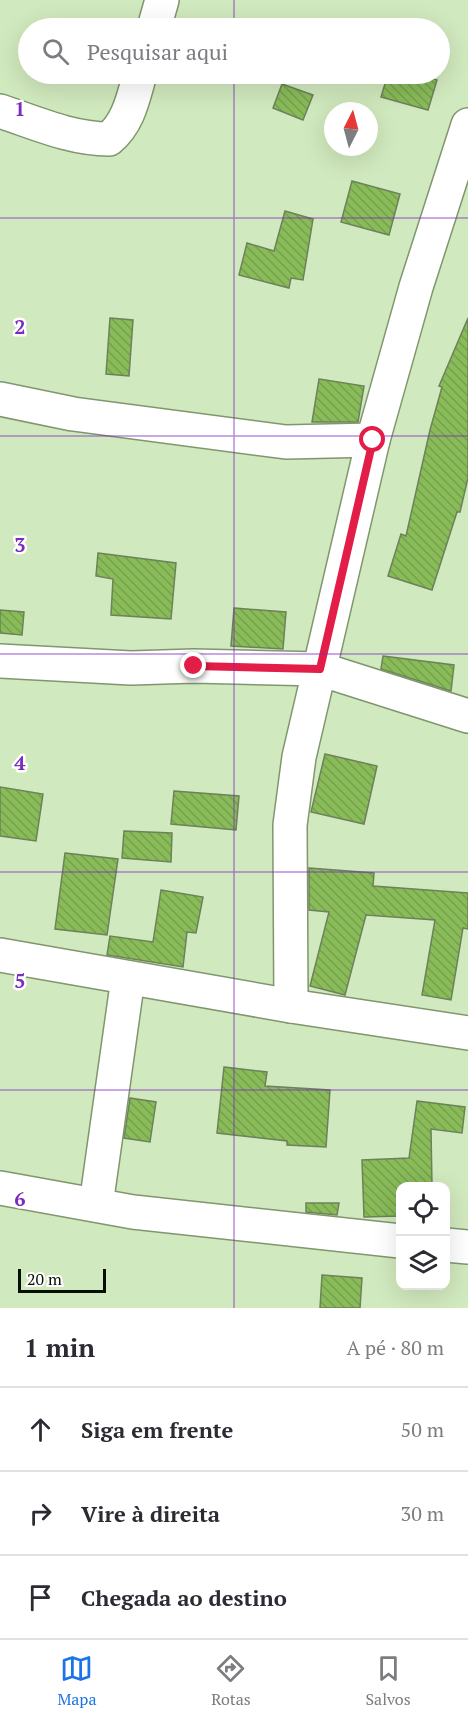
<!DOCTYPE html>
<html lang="pt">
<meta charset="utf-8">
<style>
body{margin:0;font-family:"PT Serif",serif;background:#f7f7f7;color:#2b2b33}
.controls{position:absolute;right:18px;bottom:18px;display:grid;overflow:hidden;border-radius:12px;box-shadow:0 6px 24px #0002}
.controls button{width:54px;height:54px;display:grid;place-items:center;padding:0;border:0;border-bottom:2px solid #e1e1e2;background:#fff;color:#2b2b33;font:30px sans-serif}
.compass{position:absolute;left:324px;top:102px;width:54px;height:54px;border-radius:50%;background:#fff;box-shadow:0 6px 24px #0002;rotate:6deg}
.scale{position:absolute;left:18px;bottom:15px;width:88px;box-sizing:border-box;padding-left:6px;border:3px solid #070e02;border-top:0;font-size:16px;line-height:21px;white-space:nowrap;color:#070e02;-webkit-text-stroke:4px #fff;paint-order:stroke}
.stop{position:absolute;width:18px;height:18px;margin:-14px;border:4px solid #e11d48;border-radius:50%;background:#fff}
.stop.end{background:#e11d48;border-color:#fff;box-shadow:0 2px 6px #0008}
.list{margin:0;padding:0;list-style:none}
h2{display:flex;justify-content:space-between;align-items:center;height:78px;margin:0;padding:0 24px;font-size:26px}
h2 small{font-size:20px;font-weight:400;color:#7c7c81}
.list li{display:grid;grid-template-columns:39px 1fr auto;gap:18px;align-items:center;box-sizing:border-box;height:84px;padding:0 24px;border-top:2px solid #e1e1e2}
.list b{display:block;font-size:22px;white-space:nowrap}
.list em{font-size:20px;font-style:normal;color:#7c7c81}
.icon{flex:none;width:33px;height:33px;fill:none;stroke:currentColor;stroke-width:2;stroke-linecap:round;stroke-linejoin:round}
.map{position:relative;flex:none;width:468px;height:1308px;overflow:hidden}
.search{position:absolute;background:#fff;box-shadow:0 6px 24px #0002;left:18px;right:18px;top:18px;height:66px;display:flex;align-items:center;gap:15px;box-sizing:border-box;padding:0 21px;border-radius:33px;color:#7c7c81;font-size:22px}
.sheet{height:330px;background:#fff}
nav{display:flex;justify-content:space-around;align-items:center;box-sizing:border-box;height:84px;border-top:2px solid #e1e1e2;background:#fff;font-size:16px;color:#7c7c81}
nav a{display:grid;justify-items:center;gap:3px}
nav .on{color:#1a73e8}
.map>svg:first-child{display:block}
.building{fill:url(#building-back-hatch);stroke:#6c825b;stroke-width:1.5}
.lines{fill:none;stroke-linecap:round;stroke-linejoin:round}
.minor-casing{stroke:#80966e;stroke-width:36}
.minor{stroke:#fff;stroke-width:33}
.route{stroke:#e11d48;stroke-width:8}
.grid{fill:none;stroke:#7b2cbf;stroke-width:1.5;stroke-opacity:0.55}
.grid-label{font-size:20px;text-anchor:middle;font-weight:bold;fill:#7b2cbf;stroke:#fff;stroke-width:5;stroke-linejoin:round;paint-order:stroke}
</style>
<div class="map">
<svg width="468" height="1308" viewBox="0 0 468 1308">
<defs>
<pattern id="building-back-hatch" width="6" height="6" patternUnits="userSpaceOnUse" patternTransform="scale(1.5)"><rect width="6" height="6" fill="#89bb59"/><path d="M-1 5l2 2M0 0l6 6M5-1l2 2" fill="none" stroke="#75a04c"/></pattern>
</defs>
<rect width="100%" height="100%" fill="#d1e9be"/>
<!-- building -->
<g class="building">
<path d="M388,74H415L437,80L428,110L381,97Z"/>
<path d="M282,84L313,95L303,120L273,108Z"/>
<path d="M352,181L400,194L389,235L341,222Z"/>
<path d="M285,211L313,219L303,280L291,278L289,288L239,275L247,243L274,251Z"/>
<path d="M110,318L133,320L129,376L106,374Z"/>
<path d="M468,318V478L460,512H457L432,590L388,576L401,534L406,536L430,430L442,387L439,386Z"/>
<path d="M319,379L364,386L358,422H312Z"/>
<path d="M98,553L176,563L171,619L111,615L113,579L96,576Z"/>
<path d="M234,608L286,612L283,649L231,646Z"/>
<path d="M0,610L24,612L22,635L0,633Z"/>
<path d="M383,656L454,665L451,691L381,669Z"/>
<path d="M325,754L377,766L364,824L311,812Z"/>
<path d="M0,787L43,794L36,841L0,836Z"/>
<path d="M174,791L239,796L236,830L171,824Z"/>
<path d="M124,831L172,833L171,862L122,858Z"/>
<path d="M65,853L118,859L107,935L55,929Z"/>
<path d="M309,868L374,873L373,886L468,893V929L463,928L451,1000L422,995L435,920L366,915L345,995L310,986L329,912L309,910Z"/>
<path d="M161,890L203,897L196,933L187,932L183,967L107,955L110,936L153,942Z"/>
<path d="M224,1067L267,1072L265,1086L330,1090L326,1147L287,1145V1141L217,1133Z"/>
<path d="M130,1098L156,1102L150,1142L124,1138Z"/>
<path d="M417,1101L465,1107L462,1133L431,1129L432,1186H400V1216L364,1217L362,1160L409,1158Z"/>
<path d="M306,1203H339L337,1215L306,1212Z"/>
<path d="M322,1275L362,1278L360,1308H320Z"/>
</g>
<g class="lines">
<defs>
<g id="minor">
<path d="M154,28L162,0"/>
<path d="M0,111C36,123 71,139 109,139C129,122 133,98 140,74"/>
<path d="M0,399L73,414L286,442L373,440"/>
<path d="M0,661L131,668L194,666L320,669L468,716"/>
<path d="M0,955L291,1006L468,1033"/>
<path d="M291,1006L290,825L299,757L373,440L416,287L468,125"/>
<path d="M0,1188L133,1212L400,1241"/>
<path d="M96,1205L128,978"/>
<path d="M446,1245L468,1247"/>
</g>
</defs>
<!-- minor casing -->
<use href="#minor" class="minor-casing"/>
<!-- minor -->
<use href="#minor" class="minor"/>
</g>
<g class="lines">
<!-- route -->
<path class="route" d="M194,666L320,669L373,440"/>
</g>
<!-- grid -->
<path class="grid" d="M234,0V28M234,74V1308M0,218H468M0,436H468M0,654H468M0,872H468M0,1090H468"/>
<g class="grid-label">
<text x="20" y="116">1</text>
<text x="20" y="334">2</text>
<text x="20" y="552">3</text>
<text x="20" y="770">4</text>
<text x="20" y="988">5</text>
<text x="20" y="1206">6</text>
</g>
</svg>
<div class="controls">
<button><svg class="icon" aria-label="locate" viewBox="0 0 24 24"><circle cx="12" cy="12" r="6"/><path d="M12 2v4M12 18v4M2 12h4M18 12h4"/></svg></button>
<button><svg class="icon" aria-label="layers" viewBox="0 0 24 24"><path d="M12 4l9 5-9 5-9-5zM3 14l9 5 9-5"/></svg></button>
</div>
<svg class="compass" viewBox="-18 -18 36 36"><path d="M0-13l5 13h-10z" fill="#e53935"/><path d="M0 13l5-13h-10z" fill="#7c7c81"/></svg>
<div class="scale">20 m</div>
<div class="stop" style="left:373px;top:440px"></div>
<div class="stop end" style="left:194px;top:666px"></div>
<div class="search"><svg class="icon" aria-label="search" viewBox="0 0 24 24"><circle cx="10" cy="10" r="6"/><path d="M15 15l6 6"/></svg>Pesquisar aqui</div>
</div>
<section class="sheet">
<h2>1 min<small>A pé · 80 m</small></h2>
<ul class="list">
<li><svg class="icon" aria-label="ahead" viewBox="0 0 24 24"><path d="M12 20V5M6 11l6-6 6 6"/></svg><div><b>Siga em frente</b></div><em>50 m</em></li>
<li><svg class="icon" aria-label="right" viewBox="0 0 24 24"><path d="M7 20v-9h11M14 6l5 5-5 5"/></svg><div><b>Vire à direita</b></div><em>30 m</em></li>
<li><svg class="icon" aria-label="arrive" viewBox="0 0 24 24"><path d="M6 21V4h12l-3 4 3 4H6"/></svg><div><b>Chegada ao destino</b></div></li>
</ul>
</section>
<nav>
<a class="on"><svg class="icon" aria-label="map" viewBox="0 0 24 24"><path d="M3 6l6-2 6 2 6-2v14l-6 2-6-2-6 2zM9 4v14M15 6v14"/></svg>Mapa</a>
<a><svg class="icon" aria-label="directions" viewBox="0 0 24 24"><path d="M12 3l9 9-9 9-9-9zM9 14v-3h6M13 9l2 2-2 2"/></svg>Rotas</a>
<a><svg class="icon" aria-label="saved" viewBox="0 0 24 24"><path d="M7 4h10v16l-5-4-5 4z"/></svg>Salvos</a>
</nav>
